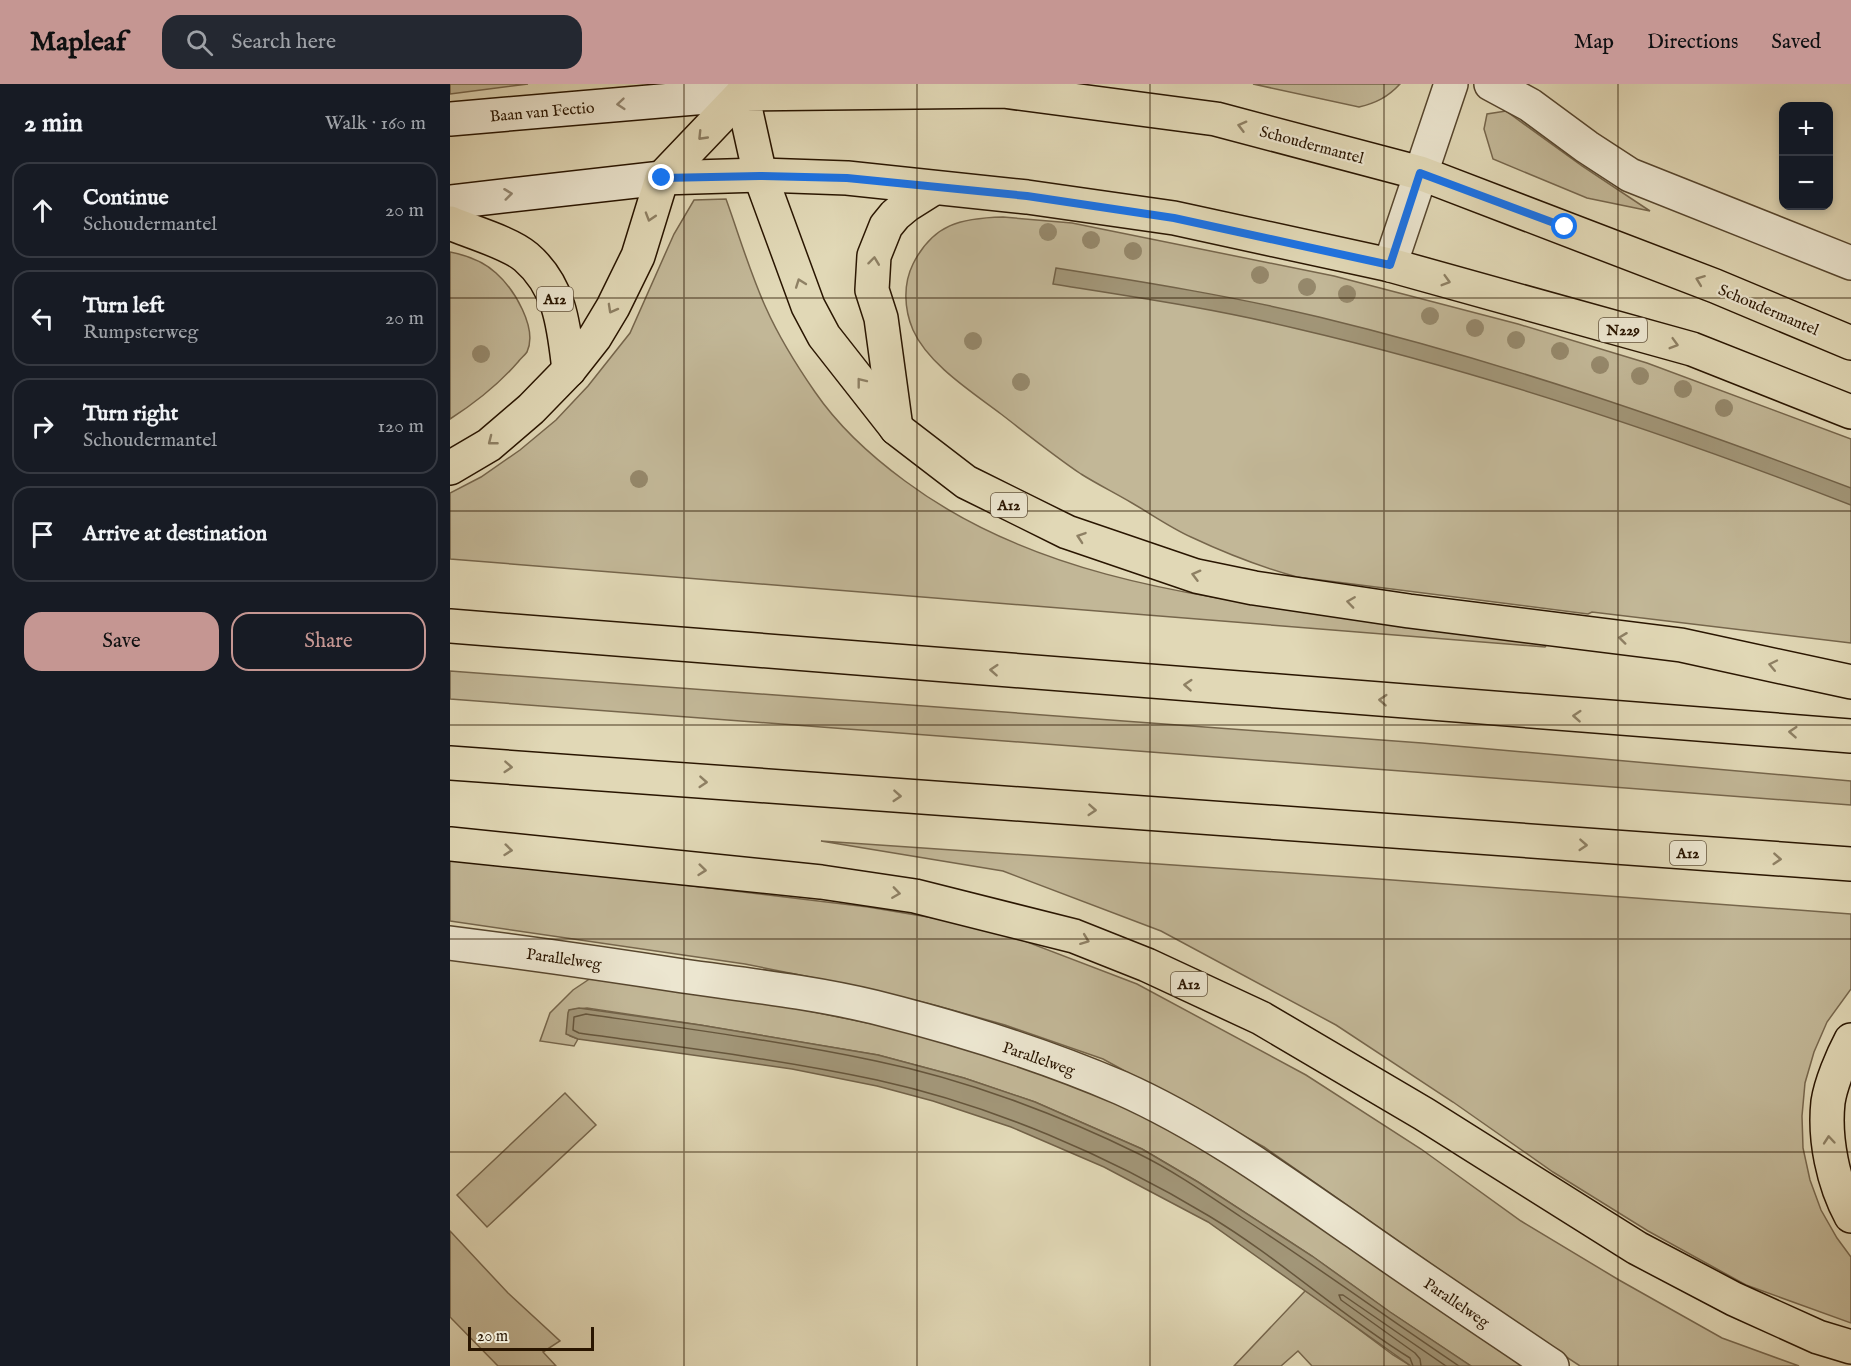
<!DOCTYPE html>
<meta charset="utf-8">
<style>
body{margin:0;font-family:"IM FELL English",serif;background:#242831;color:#f1f3f6}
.controls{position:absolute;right:18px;top:18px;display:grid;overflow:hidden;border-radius:12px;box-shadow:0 3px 9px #0003}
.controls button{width:54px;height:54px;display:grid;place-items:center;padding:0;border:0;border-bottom:2px solid #363941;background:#171b24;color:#f1f3f6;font:30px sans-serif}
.scale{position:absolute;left:18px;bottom:15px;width:126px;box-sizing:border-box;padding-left:6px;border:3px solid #291500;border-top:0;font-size:16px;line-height:21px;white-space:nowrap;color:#291500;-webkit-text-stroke:4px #ece6d0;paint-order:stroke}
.stop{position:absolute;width:18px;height:18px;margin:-14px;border:4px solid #1a73e8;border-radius:50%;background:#fff}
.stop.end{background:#1a73e8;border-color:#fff;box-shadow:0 2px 6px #0008}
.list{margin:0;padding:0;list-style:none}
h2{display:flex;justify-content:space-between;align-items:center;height:78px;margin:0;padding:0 24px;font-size:26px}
h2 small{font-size:20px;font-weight:400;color:#9ea1a6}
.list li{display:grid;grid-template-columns:39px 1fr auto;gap:18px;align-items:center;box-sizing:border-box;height:96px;margin:0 12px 12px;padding:0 12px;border:2px solid #363941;border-radius:18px}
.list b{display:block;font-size:22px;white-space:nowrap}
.list p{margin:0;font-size:20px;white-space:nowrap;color:#9ea1a6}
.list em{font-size:20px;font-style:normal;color:#9ea1a6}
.actions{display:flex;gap:12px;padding:18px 24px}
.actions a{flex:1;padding:14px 0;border:2px solid #c59692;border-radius:18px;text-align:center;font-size:21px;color:#c59692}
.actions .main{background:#c59692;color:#111}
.icon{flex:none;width:33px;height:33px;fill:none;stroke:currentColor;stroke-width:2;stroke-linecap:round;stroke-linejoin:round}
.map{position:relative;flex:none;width:1401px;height:1282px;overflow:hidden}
header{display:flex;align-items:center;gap:36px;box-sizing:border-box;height:84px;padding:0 30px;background:#c59692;color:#111}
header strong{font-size:28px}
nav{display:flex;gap:33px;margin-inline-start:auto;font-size:21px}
.search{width:420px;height:54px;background:#242831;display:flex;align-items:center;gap:15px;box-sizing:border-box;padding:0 21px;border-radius:18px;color:#9ea1a6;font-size:22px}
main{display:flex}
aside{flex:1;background:#171b24}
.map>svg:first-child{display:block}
.green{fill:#c2b797;stroke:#76664c;stroke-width:1.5}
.water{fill:#a29678;stroke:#726248;stroke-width:1.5}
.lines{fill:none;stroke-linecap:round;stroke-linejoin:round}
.shore{stroke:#66563c;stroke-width:1.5}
.street-casing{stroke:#57462e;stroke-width:36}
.secondary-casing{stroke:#291500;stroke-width:36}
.primary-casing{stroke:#291500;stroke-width:36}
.highway-casing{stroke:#291500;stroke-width:36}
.street{stroke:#ece6d0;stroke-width:33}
.secondary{stroke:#ece6d0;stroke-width:33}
.primary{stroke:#e1d8b6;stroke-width:33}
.highway{stroke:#e1d8b6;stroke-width:33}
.tree{fill:#95886b}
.oneway{stroke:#948872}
.oneway2{stroke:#8e8064}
.route{stroke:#1a73e8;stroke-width:8}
.grid{fill:none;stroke:#291500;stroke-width:1.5;stroke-opacity:0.55}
.labels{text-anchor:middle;stroke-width:4.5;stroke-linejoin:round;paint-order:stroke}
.shield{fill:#ece6d0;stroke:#64543e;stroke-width:1.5}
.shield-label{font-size:15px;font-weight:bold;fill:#291500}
.street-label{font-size:16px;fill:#291500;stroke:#ece6d0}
</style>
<header>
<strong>Mapleaf</strong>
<div class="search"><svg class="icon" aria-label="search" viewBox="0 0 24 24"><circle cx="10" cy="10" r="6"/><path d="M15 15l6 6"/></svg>Search here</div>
<nav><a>Map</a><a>Directions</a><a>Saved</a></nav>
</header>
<main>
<aside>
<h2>2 min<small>Walk · 160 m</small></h2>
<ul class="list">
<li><svg class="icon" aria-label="ahead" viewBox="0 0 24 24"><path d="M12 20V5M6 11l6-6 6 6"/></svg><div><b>Continue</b><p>Schoudermantel</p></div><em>20 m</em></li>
<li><svg class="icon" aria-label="left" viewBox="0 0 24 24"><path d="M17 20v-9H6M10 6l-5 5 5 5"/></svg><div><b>Turn left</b><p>Rumpsterweg</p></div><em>20 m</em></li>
<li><svg class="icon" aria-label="right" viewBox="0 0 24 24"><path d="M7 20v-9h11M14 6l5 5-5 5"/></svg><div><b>Turn right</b><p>Schoudermantel</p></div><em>120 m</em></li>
<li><svg class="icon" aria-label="arrive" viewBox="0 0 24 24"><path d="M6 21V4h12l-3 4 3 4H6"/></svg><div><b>Arrive at destination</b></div></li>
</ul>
<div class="actions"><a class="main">Save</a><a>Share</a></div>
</aside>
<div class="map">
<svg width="1401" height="1282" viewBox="0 0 1401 1282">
<rect width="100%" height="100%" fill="#e1d8b6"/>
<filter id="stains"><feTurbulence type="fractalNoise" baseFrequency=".00333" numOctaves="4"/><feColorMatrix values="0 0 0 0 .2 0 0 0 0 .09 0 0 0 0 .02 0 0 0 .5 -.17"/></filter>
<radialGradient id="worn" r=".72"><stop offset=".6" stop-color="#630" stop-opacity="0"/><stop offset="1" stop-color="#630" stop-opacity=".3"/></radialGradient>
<!-- green -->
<g class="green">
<path d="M0,0H78L0,10Z"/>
<path d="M803,0H950C938,13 926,19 909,23Z"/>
<path d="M1056,27L1132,82L1200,127L1137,114L1043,75L1034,45L1037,30Z"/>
<path d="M276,115C289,151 300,189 316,224C329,253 347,282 365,308C389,343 421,372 455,397C577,488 729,510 876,530C950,539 1024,549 1098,559L1095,563L0,475V409L31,393L70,366L106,336L138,302L180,249L224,150L244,116Z"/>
<path d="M553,133L622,139L884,192L1068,240L1197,279L1401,355V559L1142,528L1138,530L847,493C811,483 775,469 741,453C721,444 701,430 682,419C665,409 647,400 631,390C603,371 577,350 551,330C522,308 478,280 463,246C454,225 453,200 463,180C483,140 511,134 553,133Z"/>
<path d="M0,168C16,171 34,178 46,189C64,205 88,244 77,268C75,271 70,275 68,278C48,301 25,319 0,335Z"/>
<path d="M0,587L972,659L1401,697V721L0,615Z"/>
<path d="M371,757L929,795L1401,830V905L1377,938L1364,968L1355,999L1352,1032L1353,1064L1360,1096L1371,1126L1387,1154L1401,1173V1239L1296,1201L1198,1147L1103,1088L1003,1018L886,941L711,847L553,787Z"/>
<path d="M0,773L418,823L538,843L687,900L856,991L971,1065L1071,1137L1169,1196L1272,1254L1349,1282H1130L1077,1247L814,1063L653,975L555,941L488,922L415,904L295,880L0,837Z"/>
<path d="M141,894L325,920L447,945L536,970L637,1006L698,1034L779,1079L966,1210L1072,1282H1021L940,1228L862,1172L748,1098L692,1065L585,1018L514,994L428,971L250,941L137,924L120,926V952L128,955L124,962L90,957L100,929L123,906Z"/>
<path d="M115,1009L146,1041L37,1143L7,1111Z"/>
<path d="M0,1147L58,1209L110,1257L93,1268L106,1282H48L0,1233Z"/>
<path d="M856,1206L943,1271L961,1282H862L848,1267L831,1282H784Z"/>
</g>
<!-- water -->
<g class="water">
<path d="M606,184C694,198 782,212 869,233C1051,277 1227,338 1401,404V421C1221,351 1037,289 848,245C767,225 685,213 603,200Z"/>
<path d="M129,924L250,941L428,971L514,994L585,1018L692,1065L748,1098L862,1172L940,1228L1021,1282H961L758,1138L654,1083L561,1043L483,1017L427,1002L342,985L128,955L116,950L118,929L119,926Z"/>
</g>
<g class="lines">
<!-- shore -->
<g class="shore">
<path d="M963,1282L960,1274C890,1231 829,1174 759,1132C658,1071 541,1021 427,996C329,975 229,963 129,949L123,946L124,933L136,930C233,944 330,957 426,977C514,995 608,1030 689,1070C724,1087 758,1111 791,1133C865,1181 936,1233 1009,1282"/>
<path d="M971,1282L970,1275L965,1269L891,1216L889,1211H893L996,1282"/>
</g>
<defs>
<g id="street">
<path d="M1041,0L1080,21L1137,63L1180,91L1401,179"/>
<path d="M940,181L1001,0"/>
<path d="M0,859C78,869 156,880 233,892C297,901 362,908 424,923C508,944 592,970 671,1004C756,1042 832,1097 907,1149C972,1195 1037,1238 1102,1282"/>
</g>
<g id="secondary">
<path d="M0,35L292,10L290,0"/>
<path d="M0,118L212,94"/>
</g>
<g id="primary">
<path d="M310,91L292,10L553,7L766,35L970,89L1265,202L1401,259"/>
<path d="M212,94L310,91L397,94L577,113L724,134L940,181L1242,265L1401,328"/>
</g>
<g id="highway">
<path d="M310,91L358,222L374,252L447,345L516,398L617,448L746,492L804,504L959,527L1231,561L1401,598"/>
<path d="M0,139C21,148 60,159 76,173C111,203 114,244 119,286"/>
<path d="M446,344L431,234L422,206L424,172L436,142L445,131L457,121L484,104"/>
<path d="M0,384L39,361L81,325L119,286L145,253L163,223L188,172L212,94L292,10"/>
<path d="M0,542L1401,652"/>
<path d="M0,679L1401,780"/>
<path d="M0,760L371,798L465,812L624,852L697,881L811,934L974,1030L1187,1164L1284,1215L1368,1253L1401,1263"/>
<path d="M1401,956C1392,973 1381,999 1378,1018C1374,1055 1383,1099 1401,1132"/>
</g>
</defs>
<!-- street casing -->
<use href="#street" class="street-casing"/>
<!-- secondary casing -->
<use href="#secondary" class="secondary-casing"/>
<!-- primary casing -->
<use href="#primary" class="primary-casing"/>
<!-- highway casing -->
<use href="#highway" class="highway-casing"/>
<!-- street -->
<use href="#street" class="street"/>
<!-- secondary -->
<use href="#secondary" class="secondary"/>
<!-- primary -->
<use href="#primary" class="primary"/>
<!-- highway -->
<use href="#highway" class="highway"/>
</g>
<!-- trees -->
<g class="tree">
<circle cx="598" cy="148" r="9"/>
<circle cx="641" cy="156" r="9"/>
<circle cx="683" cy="167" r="9"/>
<circle cx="810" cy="191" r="9"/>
<circle cx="857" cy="203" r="9"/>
<circle cx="897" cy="210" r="9"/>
<circle cx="980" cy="232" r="9"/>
<circle cx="1025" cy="244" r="9"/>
<circle cx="1066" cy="256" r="9"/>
<circle cx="523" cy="257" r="9"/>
<circle cx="1110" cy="267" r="9"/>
<circle cx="31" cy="270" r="9"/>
<circle cx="1150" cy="281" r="9"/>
<circle cx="1190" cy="292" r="9"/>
<circle cx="571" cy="298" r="9"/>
<circle cx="1233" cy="305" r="9"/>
<circle cx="1274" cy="324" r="9"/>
<circle cx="189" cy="395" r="9"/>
</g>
<!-- one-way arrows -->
<defs><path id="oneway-chevron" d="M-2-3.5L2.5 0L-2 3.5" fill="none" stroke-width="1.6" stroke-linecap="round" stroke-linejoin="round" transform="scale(1.5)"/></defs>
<g class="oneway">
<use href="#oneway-chevron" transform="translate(171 20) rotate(175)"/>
<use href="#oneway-chevron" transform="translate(58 110) rotate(-7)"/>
</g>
<g class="oneway2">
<use href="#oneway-chevron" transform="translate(792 42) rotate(-165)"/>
<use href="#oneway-chevron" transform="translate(252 52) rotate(134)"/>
<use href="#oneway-chevron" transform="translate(200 133) rotate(107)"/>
<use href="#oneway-chevron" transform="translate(424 177) rotate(-83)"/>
<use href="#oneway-chevron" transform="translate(1250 196) rotate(-159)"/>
<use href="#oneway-chevron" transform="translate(996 197) rotate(16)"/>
<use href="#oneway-chevron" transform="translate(350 199) rotate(-110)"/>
<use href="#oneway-chevron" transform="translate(162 225) rotate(119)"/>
<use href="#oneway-chevron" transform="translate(1224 260) rotate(16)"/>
<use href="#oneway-chevron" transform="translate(411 298) rotate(-128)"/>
<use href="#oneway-chevron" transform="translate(42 357) rotate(142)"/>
<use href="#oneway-chevron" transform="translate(631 453) rotate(-161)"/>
<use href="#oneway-chevron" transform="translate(746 491) rotate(-165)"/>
<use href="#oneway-chevron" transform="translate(901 518) rotate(-172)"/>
<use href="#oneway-chevron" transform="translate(1173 554) rotate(-173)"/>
<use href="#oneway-chevron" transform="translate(1323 581) rotate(-168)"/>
<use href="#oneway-chevron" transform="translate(544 586) rotate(-176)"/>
<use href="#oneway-chevron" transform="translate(738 601) rotate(-176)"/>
<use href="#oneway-chevron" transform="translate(933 616) rotate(-176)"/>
<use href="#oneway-chevron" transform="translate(1127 632) rotate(-176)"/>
<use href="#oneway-chevron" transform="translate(1343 648) rotate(-176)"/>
<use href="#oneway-chevron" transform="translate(58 683) rotate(4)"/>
<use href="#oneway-chevron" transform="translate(253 698) rotate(4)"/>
<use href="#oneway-chevron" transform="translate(447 712) rotate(4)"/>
<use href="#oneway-chevron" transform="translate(642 726) rotate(4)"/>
<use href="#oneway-chevron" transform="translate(1133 761) rotate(4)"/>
<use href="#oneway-chevron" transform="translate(58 766) rotate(6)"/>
<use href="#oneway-chevron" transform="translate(1327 775) rotate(4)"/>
<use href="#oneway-chevron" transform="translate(252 786) rotate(6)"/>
<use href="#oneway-chevron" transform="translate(446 809) rotate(8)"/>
<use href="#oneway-chevron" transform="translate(635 856) rotate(21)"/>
<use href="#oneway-chevron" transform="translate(1379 1056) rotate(-95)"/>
</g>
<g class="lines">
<!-- route -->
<path class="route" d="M212,94L310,92L397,94L577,112L724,134L940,181L970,89L1115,143"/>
</g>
<!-- grid -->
<path class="grid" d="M234,0V1282M467,0V1282M700,0V1282M934,0V1282M1168,0V1282M0,214H1401M0,427H1401M0,641H1401M0,855H1401M0,1068H1401"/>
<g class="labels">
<!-- shield labels -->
<g class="shield">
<rect x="87" y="203" width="36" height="24" rx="4.5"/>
<rect x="1149" y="234" width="48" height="24" rx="4.5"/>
<rect x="541" y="409" width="36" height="24" rx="4.5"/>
<rect x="1220" y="757" width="36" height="24" rx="4.5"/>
<rect x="721" y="888" width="36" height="24" rx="4.5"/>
</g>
<g class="shield-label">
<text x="105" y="220">A12</text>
<text x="1173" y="251">N229</text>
<text x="559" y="426">A12</text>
<text x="1238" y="774">A12</text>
<text x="739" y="905">A12</text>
</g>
<!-- street labels -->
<g class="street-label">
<text transform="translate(92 27) rotate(-5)" y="6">Baan van Fectio</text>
<text transform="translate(862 60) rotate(15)" y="6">Schoudermantel</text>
<text transform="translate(1319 225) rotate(23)" y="6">Schoudermantel</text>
<text transform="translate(114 874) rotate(8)" y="6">Parallelweg</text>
<text transform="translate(589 974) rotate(19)" y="6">Parallelweg</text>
<text transform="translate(1007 1218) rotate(34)" y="6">Parallelweg</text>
</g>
</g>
<rect width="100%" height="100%" filter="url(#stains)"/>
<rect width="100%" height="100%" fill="url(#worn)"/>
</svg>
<div class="controls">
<button>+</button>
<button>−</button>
</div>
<div class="scale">20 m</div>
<div class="stop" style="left:1115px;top:143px"></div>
<div class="stop end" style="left:212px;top:94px"></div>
</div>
</main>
